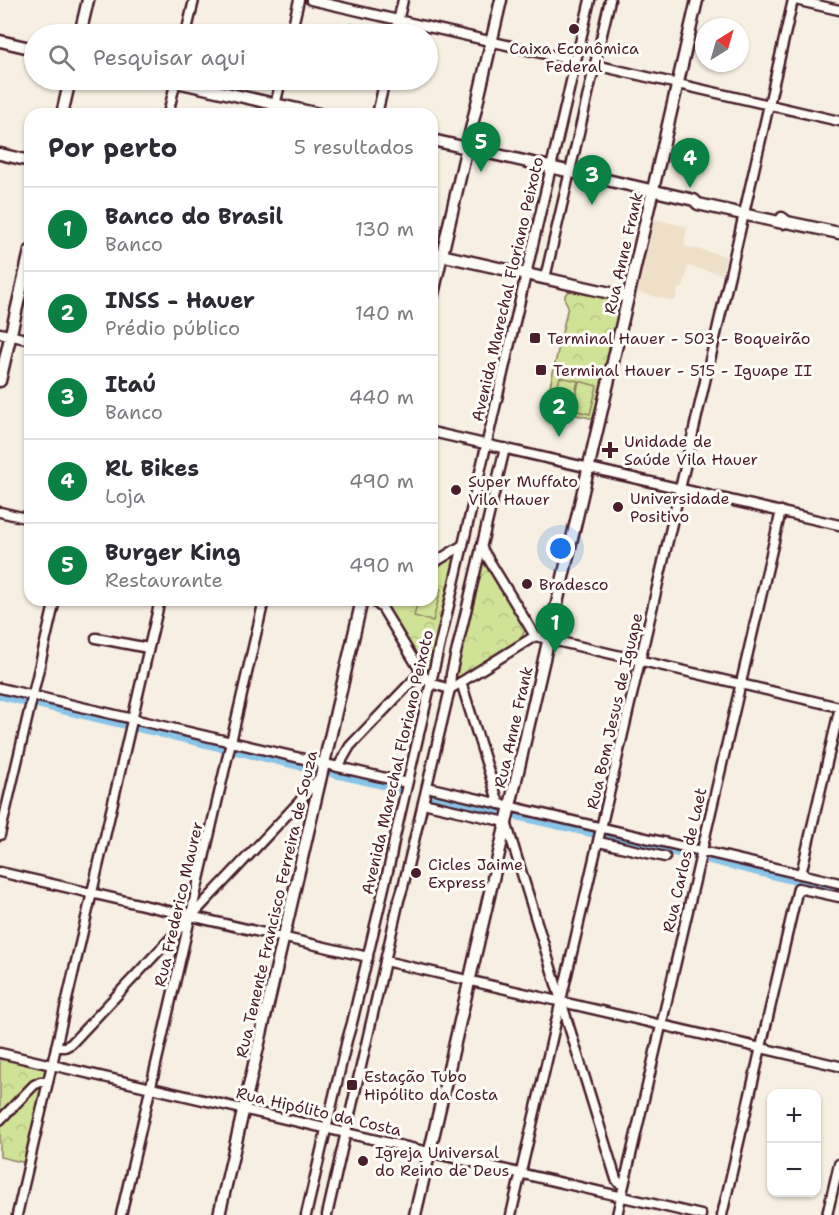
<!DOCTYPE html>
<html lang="pt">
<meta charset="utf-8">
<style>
body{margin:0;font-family:"Shantell Sans",sans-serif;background:#f7f7f7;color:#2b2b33}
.controls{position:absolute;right:18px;bottom:18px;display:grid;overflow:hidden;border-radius:12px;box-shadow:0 2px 4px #0004}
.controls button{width:54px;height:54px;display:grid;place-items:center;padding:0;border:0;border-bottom:2px solid #e1e1e2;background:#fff;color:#2b2b33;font:30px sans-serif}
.compass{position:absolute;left:695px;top:18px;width:54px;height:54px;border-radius:50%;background:#fff;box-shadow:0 2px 4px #0004;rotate:37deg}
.you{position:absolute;left:561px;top:549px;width:21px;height:21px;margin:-15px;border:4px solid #fff;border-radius:50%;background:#1a73e8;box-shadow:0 0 0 9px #1a73e833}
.badge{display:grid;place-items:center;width:39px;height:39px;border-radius:50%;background:#0b8043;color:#fff;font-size:20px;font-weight:700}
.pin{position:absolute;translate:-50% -50px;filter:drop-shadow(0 2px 3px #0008)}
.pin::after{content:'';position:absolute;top:32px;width:21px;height:18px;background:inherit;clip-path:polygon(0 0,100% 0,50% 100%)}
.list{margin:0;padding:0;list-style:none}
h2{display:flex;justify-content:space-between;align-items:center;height:78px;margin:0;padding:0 24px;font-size:26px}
h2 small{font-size:20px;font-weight:400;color:#7c7c81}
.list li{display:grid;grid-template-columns:39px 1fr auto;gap:18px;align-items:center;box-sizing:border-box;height:84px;padding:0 24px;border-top:2px solid #e1e1e2}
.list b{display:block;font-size:22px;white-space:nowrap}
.list p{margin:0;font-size:20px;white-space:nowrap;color:#7c7c81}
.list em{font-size:20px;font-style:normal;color:#7c7c81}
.icon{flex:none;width:33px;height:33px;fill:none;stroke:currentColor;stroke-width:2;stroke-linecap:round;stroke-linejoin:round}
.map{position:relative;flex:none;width:839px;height:1215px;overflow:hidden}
.search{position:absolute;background:#fff;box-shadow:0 2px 4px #0004;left:24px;top:24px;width:414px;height:66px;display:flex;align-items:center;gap:15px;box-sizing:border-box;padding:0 21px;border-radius:33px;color:#7c7c81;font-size:22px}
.panel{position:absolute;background:#fff;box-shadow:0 2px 4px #0004;left:24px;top:108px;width:414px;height:498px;border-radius:18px}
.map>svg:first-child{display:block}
.built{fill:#eedfc9}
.forest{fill:url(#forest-crowns);stroke:#8d8060;stroke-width:1.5}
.pitch{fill:#d0e296;stroke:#8d8060;stroke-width:1.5}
.water{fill:#89c5e9;stroke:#70839d;stroke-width:1.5}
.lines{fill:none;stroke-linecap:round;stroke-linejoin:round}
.river{stroke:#89c5e9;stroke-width:9}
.minor-casing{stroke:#4a1f2b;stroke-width:13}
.major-casing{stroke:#4a1f2b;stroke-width:15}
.minor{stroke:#fdfcf7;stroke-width:8}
.major{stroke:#fdfcf7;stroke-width:10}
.poi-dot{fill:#4a1f2b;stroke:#fdfcf7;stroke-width:2}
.labels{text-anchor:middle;stroke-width:6;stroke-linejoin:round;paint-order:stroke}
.poi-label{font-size:16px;fill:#4a1f2b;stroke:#fdfcf7;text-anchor:start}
.street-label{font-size:16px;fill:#4a1f2b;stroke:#fdfcf7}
</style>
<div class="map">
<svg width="839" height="1215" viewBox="0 0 839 1215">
<defs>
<pattern id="forest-crowns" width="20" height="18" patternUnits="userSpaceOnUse" patternTransform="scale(1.5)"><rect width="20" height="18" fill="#d0e296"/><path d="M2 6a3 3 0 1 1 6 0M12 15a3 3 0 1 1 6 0" fill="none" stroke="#b4c181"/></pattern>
</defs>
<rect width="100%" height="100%" fill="#f6efe2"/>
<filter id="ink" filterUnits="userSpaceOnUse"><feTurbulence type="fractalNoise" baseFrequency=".0167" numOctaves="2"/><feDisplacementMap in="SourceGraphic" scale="12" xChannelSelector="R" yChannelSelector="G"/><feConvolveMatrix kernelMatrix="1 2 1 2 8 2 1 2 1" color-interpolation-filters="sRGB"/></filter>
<g filter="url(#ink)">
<!-- built -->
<path class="built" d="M654,219L687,227L684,246L726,256L722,274L688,266L683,288H678L675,301L636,292Z"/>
<!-- forest -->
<g class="forest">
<path d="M571,290L619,300L622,303L595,419L545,408L568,306L565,300V295Z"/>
<path d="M456,553L458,554L430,674H428L386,610L387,600H432V567Z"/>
<path d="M482,559L523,622L525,630L520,641L455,681L454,678L462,639L465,637L481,568L479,565Z"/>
<path d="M0,1055L49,1066L26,1163L0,1157Z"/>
</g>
<!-- pitch -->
<g class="pitch">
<path d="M560,377L578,381L571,410L553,406Z"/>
<path d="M579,381L597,386L590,414L573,410Z"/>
<path d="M432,586L441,589L433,621L414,616L418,600H432Z"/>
</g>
<!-- water -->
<path class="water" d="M351,24L370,28L369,34H349Z"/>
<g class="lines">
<!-- river -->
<g class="river">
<path d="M0,695L23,701"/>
<path d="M35,703L124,724"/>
<path d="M136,727L311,768"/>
<path d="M333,773L398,788"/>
<path d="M435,796L497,811"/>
<path d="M519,816L594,833"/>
<path d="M609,837L690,855"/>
<path d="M711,860L839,891"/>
</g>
<defs>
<g id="minor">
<path d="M311,0L576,61"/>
<path d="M795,0L839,10"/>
<path d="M186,34L194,0"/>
<path d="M291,34L299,0"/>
<path d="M395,34L403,0"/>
<path d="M595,65L839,121"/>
<path d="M168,114L176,80"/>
<path d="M273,114L281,80"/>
<path d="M377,114L385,80"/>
<path d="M745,209L793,0"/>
<path d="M545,278L610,0"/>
<path d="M0,333L30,340"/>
<path d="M432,432L839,525"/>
<path d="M0,512L30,519"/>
<path d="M481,547L535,636"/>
<path d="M432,564L463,545"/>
<path d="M376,603L381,606L421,672L430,683L450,689L535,636"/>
<path d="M535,636L839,707"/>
<path d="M96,638L148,648"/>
<path d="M461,682L499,804"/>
<path d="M0,688L407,783"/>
<path d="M338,767L350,746L421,672"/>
<path d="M427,787L839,883"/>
<path d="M423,803L506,822L616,1179L619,1183L624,1184"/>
<path d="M0,835L55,600"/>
<path d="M599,842L665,857"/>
<path d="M0,872L368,957"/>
<path d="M801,874L839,711"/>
<path d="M385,961L839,1066"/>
<path d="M56,1047H65L71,1044L298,803L319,778"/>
<path d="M0,1053L701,1215"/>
<path d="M0,1120L34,1085L40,1082H48"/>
<path d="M17,1215L160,600"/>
<path d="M121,1215L264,600"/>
<path d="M306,1215L347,1040L352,1023L390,862L394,841L590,0"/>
<path d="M327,1215L399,900L403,887L450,689L451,674L505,448"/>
<path d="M511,1215L744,214"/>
<path d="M617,1215L781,511"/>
<path d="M722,1215L798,888L839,897"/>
<path d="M827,1215L839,1164"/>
</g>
<g id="major">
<path d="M80,34L88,0"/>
<path d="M0,41L34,49"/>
<path d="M168,80L319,114"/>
<path d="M62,114L70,80"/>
<path d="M432,140L694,200L698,204L783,223L787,222"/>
<path d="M0,154L30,161"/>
<path d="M782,218L787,222L839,233"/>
<path d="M432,253L628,297"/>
<path d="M432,298L501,0"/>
<path d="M0,381L30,251"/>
<path d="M376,600L381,606"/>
<path d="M219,1215L362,600"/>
<path d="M415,1215L697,0"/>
</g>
</defs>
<!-- minor casing -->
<use href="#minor" class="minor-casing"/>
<!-- major casing -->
<use href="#major" class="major-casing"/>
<!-- minor -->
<use href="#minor" class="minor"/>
<!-- major -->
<use href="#major" class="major"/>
</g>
</g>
<!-- markers -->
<g class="poi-dot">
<circle cx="574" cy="29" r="6"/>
<rect x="529" y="332" width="12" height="12" rx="3"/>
<rect x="535" y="364" width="12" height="12" rx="3"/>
<path d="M607 441h6v6h6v6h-6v6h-6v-6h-6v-6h6z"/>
<circle cx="456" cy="490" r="6"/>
<circle cx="618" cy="507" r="6"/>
<circle cx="527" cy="584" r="6"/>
<circle cx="416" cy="873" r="6"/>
<rect x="346" y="1079" width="12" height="12" rx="3"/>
<circle cx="363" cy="1161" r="6"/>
</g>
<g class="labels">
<!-- poi labels -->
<g class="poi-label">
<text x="574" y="54" text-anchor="middle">Caixa Econômica<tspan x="574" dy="18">Federal</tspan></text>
<text x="547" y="344">Terminal Hauer - 503 - Boqueirão</text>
<text x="553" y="376">Terminal Hauer - 515 - Iguape II</text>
<text x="624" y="447">Unidade de<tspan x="624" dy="18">Saúde Vila Hauer</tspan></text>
<text x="468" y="487">Super Muffato<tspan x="468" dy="18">Vila Hauer</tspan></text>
<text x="630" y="504">Universidade<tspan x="630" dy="18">Positivo</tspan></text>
<text x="539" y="590">Bradesco</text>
<text x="428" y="870">Cicles Jaime<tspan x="428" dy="18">Express</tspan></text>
<text x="364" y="1082">Estação Tubo<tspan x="364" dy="18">Hipólito da Costa</tspan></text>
<text x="375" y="1158">Igreja Universal<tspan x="375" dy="18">do Reino de Deus</tspan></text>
</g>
<!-- street labels -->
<g class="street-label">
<text transform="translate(623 253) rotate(-77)" y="6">Rua Anne Frank</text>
<text transform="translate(507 289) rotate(-77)" y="6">Avenida Marechal Floriano Peixoto</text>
<text transform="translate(614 711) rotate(-77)" y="6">Rua Bom Jesus de Iguape</text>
<text transform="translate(513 727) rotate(-77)" y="6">Rua Anne Frank</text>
<text transform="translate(397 762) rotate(-77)" y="6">Avenida Marechal Floriano Peixoto</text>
<text transform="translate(684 860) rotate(-77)" y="6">Rua Carlos de Laet</text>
<text transform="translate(178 904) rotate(-77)" y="6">Rua Frederico Maurer</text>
<text transform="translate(276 904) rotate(-77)" y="6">Rua Tenente Francisco Ferreira de Souza</text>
<text transform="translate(319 1111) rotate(13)" y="6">Rua Hipólito da Costa</text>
</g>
</g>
</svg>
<div class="controls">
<button>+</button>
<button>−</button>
</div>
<svg class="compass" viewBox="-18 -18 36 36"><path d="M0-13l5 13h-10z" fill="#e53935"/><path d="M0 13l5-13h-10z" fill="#7c7c81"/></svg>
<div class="you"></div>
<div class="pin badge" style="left:555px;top:653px">1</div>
<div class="pin badge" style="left:559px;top:437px">2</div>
<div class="pin badge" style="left:592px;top:205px">3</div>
<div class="pin badge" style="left:690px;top:188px">4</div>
<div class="pin badge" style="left:481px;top:172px">5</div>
<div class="search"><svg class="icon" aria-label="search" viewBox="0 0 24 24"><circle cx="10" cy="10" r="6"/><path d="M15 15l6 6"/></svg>Pesquisar aqui</div>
<section class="panel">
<h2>Por perto<small>5 resultados</small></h2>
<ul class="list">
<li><span class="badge">1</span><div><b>Banco do Brasil</b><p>Banco</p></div><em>130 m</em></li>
<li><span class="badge">2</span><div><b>INSS - Hauer</b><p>Prédio público</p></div><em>140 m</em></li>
<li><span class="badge">3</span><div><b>Itaú</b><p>Banco</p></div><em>440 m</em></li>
<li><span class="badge">4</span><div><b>RL Bikes</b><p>Loja</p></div><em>490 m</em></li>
<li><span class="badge">5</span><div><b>Burger King</b><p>Restaurante</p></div><em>490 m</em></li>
</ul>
</section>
</div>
